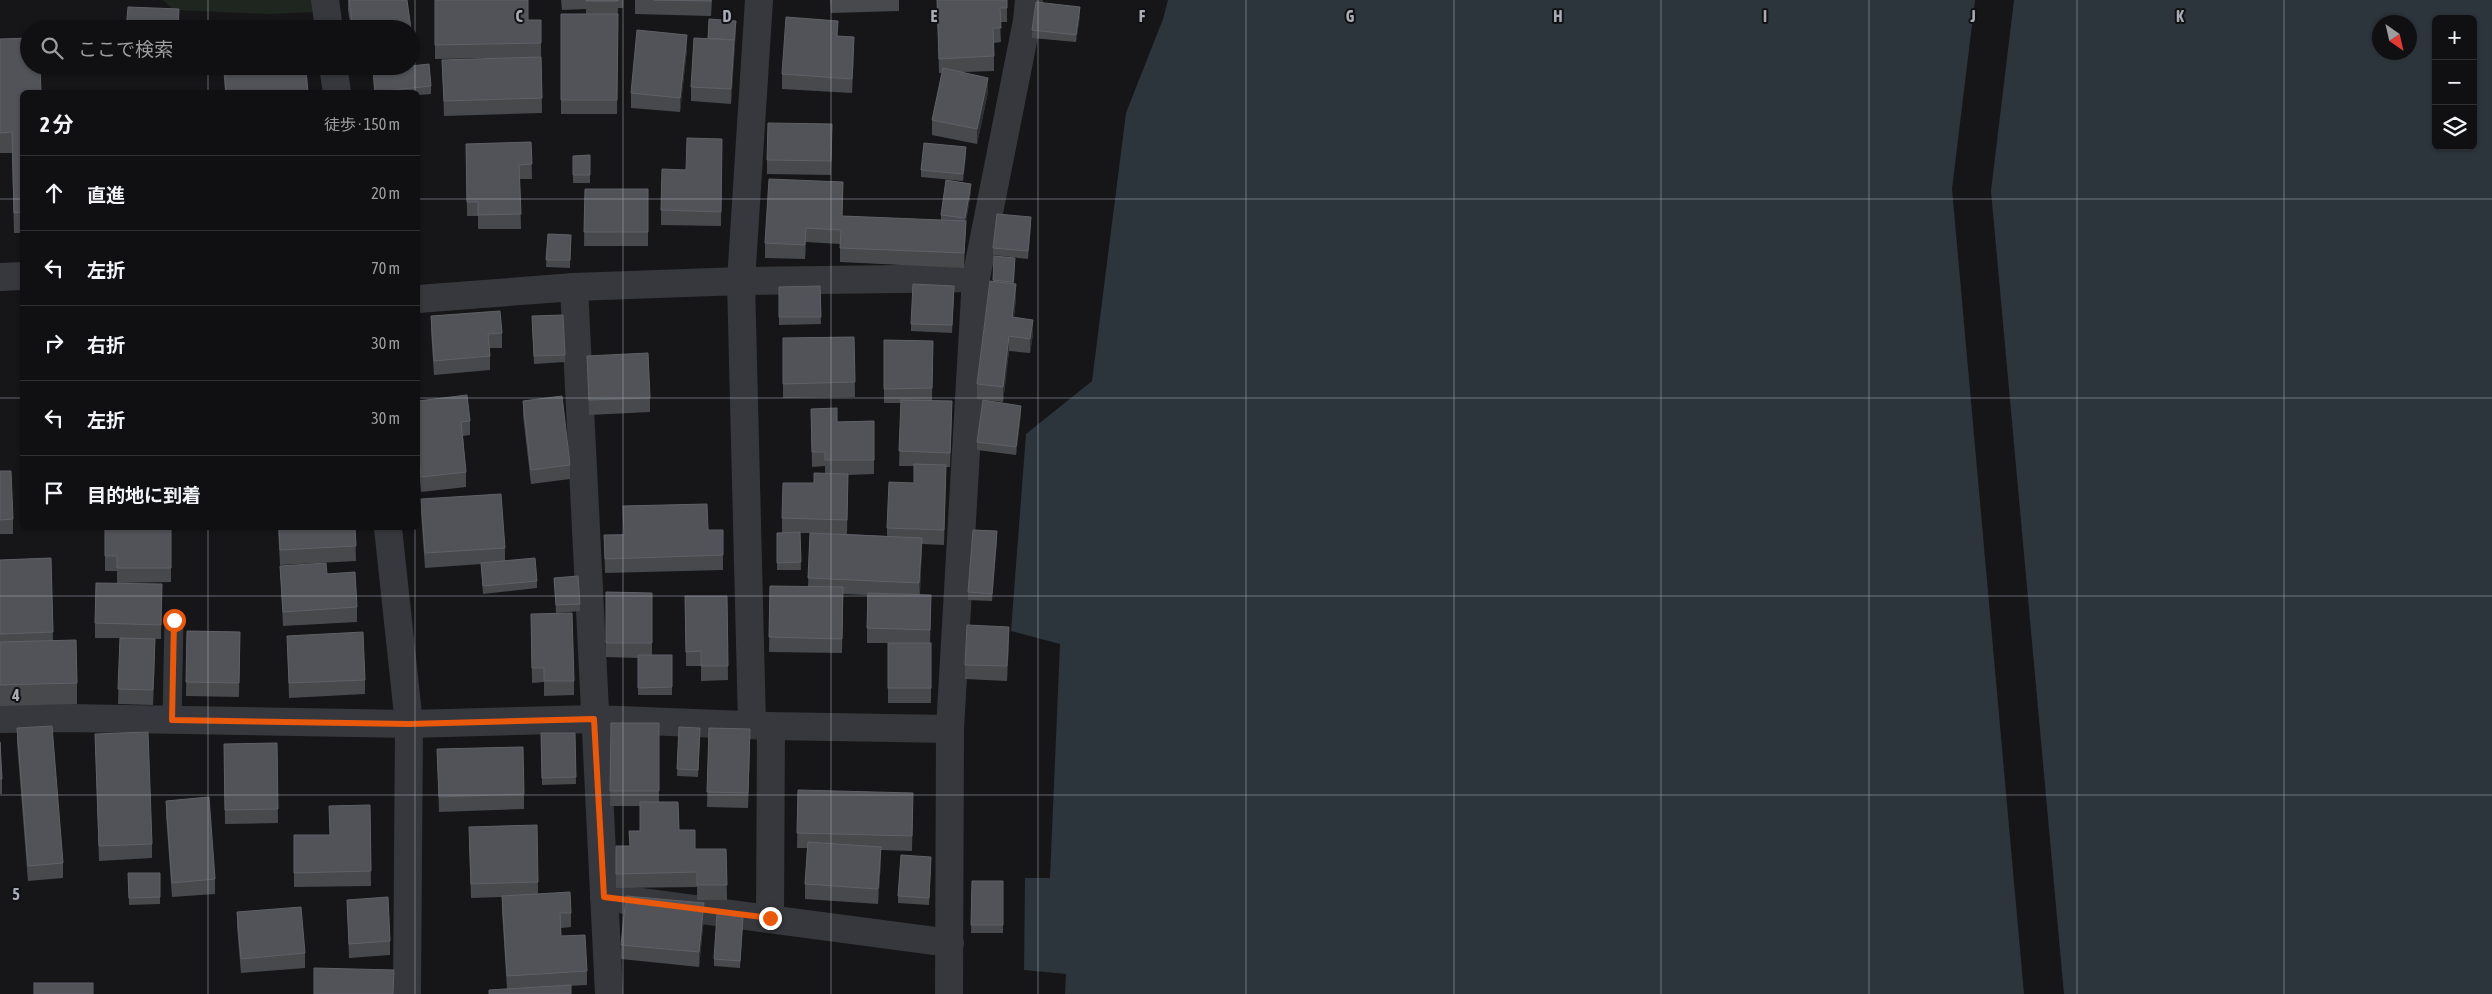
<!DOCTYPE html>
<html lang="ja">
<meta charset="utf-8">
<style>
body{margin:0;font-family:"Asap Condensed","Noto Sans JP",sans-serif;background:#1e1e20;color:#f1f3f6}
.controls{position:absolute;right:15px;top:15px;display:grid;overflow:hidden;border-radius:8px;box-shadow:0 1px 4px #0004}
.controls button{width:45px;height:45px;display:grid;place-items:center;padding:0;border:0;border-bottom:1px solid #303032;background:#101012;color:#f1f3f6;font:25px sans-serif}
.compass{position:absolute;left:2372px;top:15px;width:45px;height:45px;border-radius:50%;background:#101012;box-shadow:0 1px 4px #0004;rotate:146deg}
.stop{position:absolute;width:15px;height:15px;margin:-11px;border:4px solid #ea580c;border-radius:50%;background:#fff}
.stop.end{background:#ea580c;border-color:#fff;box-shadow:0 1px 5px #0008}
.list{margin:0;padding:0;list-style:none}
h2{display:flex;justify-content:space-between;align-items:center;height:65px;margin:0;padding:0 20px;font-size:21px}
h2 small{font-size:16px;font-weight:400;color:#9c9d9f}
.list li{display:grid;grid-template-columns:32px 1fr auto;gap:15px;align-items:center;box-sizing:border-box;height:75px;padding:0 20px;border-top:1px solid #303032}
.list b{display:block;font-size:19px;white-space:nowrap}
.list em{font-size:16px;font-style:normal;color:#9c9d9f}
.icon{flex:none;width:28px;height:28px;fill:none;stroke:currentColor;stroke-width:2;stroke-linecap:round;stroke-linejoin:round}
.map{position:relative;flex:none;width:2492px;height:994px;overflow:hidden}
.search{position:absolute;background:#101012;box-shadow:0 1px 4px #0004;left:20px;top:20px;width:400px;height:55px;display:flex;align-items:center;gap:12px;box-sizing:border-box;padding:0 18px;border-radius:28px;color:#9c9d9f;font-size:19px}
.panel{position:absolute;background:#101012;box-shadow:0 1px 4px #0004;left:20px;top:90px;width:400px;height:440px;border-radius:8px}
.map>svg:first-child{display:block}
.green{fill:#1e261f}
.water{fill:#2c353c;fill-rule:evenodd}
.pier{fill:#161618}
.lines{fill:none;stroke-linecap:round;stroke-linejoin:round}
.service{stroke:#37383d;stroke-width:19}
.minor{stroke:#37383d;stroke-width:28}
.wall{fill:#47494d}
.shaded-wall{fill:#2f3033}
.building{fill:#525359;stroke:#5f6168}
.route{stroke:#ea580c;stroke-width:6}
.grid{fill:none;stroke:#a8adb8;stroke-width:1;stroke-opacity:0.55}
.grid-label{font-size:16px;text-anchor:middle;font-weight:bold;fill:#a8adb8;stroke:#111113;stroke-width:4;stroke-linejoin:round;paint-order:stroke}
</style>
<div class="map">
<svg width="2492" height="994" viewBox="0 0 2492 994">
<rect width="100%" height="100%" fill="#161618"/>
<!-- green -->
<path class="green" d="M163,0H312L313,12L269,14L174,10Z"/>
<!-- water -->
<path class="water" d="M1168,0H2492V994H1065L1066,974L1024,970L1025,878H1050L1060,644L1011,631L1026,434L1092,381L1126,113L1163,19ZM2436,19H2473V146H2436ZM2380,22H2410V52H2380Z"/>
<!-- pier -->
<path class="pier" d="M1975,0H2014L1991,191L2064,994H2024L1952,189Z"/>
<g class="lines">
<!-- service -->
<path class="service" d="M172,720L174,619"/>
<!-- minor -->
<g class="minor">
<path d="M325,0L329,29"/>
<path d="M333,66L337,92"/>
<path d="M0,277L22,276"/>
<path d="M574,287L609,994"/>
<path d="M418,299L574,287L741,281L976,278"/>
<path d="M388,528L409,724L407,994"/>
<path d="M0,719L69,718L409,724L594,719L771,726L950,729"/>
<path d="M752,724L741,281L759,0"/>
<path d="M604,897L950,943"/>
<path d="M770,918L771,726"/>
<path d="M949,994L950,729L976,278L1027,21L1029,0"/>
</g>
</g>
<!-- wall -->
<g class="wall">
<path d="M348,0H407L411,29H351L348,10Z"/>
<path d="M435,0L528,20L541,43L542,113L444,116L442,60L506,58L435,59Z"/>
<path d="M561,0H623V8H618L617,114H561V14H586V9L562,10Z"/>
<path d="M635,0H712L711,16L635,14Z"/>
<path d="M830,0H899V11L831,13Z"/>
<path d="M937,0H1007V22H1000L1001,42L994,43V71L963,72L988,92L977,144L932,135V120L942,73H939Z"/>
<path d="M1080,15L1076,42L1032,38V30Z"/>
<path d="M736,29L731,104L691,101V87L708,39Z"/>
<path d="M0,39L22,92V233H14L12,153H0Z"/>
<path d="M687,49L680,112L631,108V93Z"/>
<path d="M854,52L852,93L782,89V74Z"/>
<path d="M223,66H280L281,72L308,92H225Z"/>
<path d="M373,70L431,86V94L418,95V92H374Z"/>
<path d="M832,138L831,175L767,174V160Z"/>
<path d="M722,139L721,226L661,225V210L686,170Z"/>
<path d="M531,142L532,179H520L521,229H478V216H467L466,144Z"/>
<path d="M966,154L963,181L921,177V170Z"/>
<path d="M590,155V183H573V156Z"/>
<path d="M585,189H648V246H584Z"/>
<path d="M971,191L966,222L964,268L840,262V244L806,242L805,259L765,258V243L843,196L842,216L941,220V215Z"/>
<path d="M1031,225L1028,259L993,255V248Z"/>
<path d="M548,234L571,235L570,268L546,267Z"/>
<path d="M994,256L1015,265L1014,284L1016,299L1014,317L1033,334L1030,353L1009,351L1003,402L977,399V384L993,281Z"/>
<path d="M820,286L821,324L779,325V287Z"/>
<path d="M954,294L952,333L911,331V324Z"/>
<path d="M431,316L502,333V348H490V370L434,375L431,331Z"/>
<path d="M532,324L565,355V362L534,364Z"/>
<path d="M854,337L855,397L783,398V338Z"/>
<path d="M884,340L933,341L932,401L952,416L950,467H946L944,545L922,544L920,594L931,609L930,643H931V703H888V643H867V595L843,594L842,653L769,652L770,586L808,587L810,533H800L801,570H777V533H782V518L814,483L825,473V466L812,467L811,409L837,422L874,421V474L848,475L847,534L887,536V528L914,483V466H899L901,403H884Z"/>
<path d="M587,356L650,398V412L589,415Z"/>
<path d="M418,401L470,421V435L463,436L466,472V487L421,492L418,460Z"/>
<path d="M523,401L570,465V479L531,484L523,415Z"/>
<path d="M1021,413L1016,455L977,450V442Z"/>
<path d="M0,471L13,519V534H0Z"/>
<path d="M421,499L505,548V561L537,581V588L483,594L481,564L425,568L421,513Z"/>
<path d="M105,528H171V582L117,583V571H105Z"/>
<path d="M278,528H355L356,561L280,565Z"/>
<path d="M708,530H723V570L605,573L604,535Z"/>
<path d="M997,539L992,601L968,600V592Z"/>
<path d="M51,558L53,641L77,683V704L0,706V560Z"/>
<path d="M280,566L327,574L357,607V622L283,626Z"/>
<path d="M554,578L580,604V611L556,613Z"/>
<path d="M162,584L161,639H137L155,654L153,705L118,704L120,638H95V623Z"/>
<path d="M606,592L652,593V655H672V695H638V658L606,657Z"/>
<path d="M685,596H727L728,680L701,681V666H686Z"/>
<path d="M531,614L574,681V695L544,696V682L532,683Z"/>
<path d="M187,631L240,632L239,697L186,696Z"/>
<path d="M287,636L365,680V694L289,698Z"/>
<path d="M1009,641L1007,681L965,679V665Z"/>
<path d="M611,723H659V802L679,830L695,849H726L727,900H697V887L616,888V846H629L640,831V806H610Z"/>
<path d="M679,727L700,736L698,777L677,776Z"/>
<path d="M17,728L63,863V878L28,881L17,743Z"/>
<path d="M709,728L750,744L748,808L707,807Z"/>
<path d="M541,733H575L576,784L542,785Z"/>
<path d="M95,734L152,844V858L99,861Z"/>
<path d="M0,742L2,779V794H0Z"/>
<path d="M277,743L278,823L225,824L224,744Z"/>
<path d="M437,749L524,794V809L439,812Z"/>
<path d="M798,790L913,807L912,851L881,850V862L878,904L805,899V884L807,848H797Z"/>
<path d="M166,801L215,879V894L172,897L166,815Z"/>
<path d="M370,805L371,886L294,887V835H329Z"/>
<path d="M469,842L538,882V894L571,913V927L561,928V936L587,971V985L507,989L502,911V897L471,898Z"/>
<path d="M931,864L929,905L898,903V896Z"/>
<path d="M128,873H160V904L129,905Z"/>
<path d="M972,881H1003V933H971Z"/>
<path d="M347,900L390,941V955L349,958Z"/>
<path d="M237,912L305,953V968L241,973L237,927Z"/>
<path d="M704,917L699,967L621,959V945Z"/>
<path d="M743,923L740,968L714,966V959Z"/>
</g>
<!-- shaded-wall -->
<g class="shaded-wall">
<path d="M1080,7V15L1076,42V35Z"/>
<path d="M736,21V29L731,104V89Z"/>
<path d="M687,35V49L680,112V98Z"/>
<path d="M854,37V52L852,93V79Z"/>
<path d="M988,78V92L977,144V129Z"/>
<path d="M966,147V154L963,181V174Z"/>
<path d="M971,184V191L966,222L964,268L965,218Z"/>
<path d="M1031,217V225L1028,259V251Z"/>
<path d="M806,228V242L805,259V245Z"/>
<path d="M1016,284V299L1012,331V317Z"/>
<path d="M1033,320V334L1030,353V339Z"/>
<path d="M1009,336V351L1003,402V387Z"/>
<path d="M952,401V416L950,467V453Z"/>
<path d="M1021,406V413L1016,455V447Z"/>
<path d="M946,465V479L944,545V530Z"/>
<path d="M848,474V488L847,534V520Z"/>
<path d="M997,531V539L992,601V594Z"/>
<path d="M922,538V552L919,598V583Z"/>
<path d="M1009,627V641L1007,681V666Z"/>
<path d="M155,639V654L153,705V690Z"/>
<path d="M750,729V744L748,808V793Z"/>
<path d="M881,847V862L878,904V889Z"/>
<path d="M704,903V917L699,967V952Z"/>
</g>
<!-- building -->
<g class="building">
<path d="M349,0H407L411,29H353Z"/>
<path d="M435,0H528V20H541V43L435,45Z"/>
<rect x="586" y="0" width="32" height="1"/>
<path d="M654,0H711V1Z"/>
<path d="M937,0H1007V8H1000L1001,28H993L994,56L939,59Z"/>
<path d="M1036,2L1080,7L1076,35L1032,30Z"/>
<path d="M128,7L179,9L178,29H126Z"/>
<path d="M561,14H618L617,100H561Z"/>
<path d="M786,17L838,21L837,36L854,37L852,79L782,74Z"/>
<path d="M709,19L736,21L734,40L708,38Z"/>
<path d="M637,30L687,35L680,98L631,93Z"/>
<path d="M29,38V66H40L41,92H22V212L14,213L12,132L0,133V39Z"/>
<path d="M694,38L734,40L731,89L691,87Z"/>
<path d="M541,57L542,98L444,101L442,60Z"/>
<path d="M429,64L431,86L375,92L373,70L411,66Z"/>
<path d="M224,66H280L281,72L306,70L308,92H226Z"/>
<path d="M943,68L988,78L977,129L932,120Z"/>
<path d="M768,123L832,124L831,161L767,160Z"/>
<path d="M687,138L722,139L721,212L661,210L662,169L686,170Z"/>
<path d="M531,142L532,164L519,165L521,214L478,215V202H467L466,144Z"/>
<path d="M924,143L966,147L963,174L921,170Z"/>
<path d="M590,155V175H573V156Z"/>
<path d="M769,179L843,182L842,216L966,221L964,253L840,248L841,230L806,228L805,245L765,243Z"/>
<path d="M946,180L971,184L965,218L941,215Z"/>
<path d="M585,189H648V232H584Z"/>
<path d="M997,214L1031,217L1028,251L993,248Z"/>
<path d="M548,234L571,235L570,260H546Z"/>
<path d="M994,256L1015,258L1013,282L993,280Z"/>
<path d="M990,281L1016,284L1012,317L1033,320L1030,339L1009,336L1003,387L977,384Z"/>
<path d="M913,284L954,286L952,325L911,324Z"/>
<path d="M820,286L821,317H779V287Z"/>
<path d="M500,311L502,333L488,334L490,356L434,361L431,316Z"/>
<path d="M563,315L565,355L534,356L532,316Z"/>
<path d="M854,337L855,382L783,384V338Z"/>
<path d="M884,340L933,341L932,388L884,389Z"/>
<path d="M648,353L650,398L589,400L587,356Z"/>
<path d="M467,395L470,421L461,422L466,472L421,477L418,446V401Z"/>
<path d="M562,396L570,465L531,470L523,401Z"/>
<path d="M901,400L952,401L950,453L899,451Z"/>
<path d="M983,400L1021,406L1016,447L977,442Z"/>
<path d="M837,408V422L874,421V460H825V452H812L811,409Z"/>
<path d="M914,464L946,465L944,530L887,528L889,482L914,483Z"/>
<path d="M21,467H22V512Z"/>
<path d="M0,471H11L13,519L0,520Z"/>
<path d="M814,473L848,474L847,520L782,518L783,483H814Z"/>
<path d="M501,494L505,548L425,553L421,499Z"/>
<path d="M707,504L708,530H723V555L605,559L604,535H624L623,506Z"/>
<path d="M105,528H171V568H117V556H105Z"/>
<path d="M279,528H355L356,546L280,550Z"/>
<path d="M973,530L997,531L992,594L968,592Z"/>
<path d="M800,532L801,562L777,563V533Z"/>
<path d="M810,533L922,538L919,583L808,578Z"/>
<path d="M51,558L53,632L0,634V560Z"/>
<path d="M535,558L537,581L483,586L481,563Z"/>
<path d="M326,563L327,574L355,572L357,607L283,612L280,566Z"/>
<path d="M578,576L580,604L556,605L554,578Z"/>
<path d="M96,583L162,584L161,625L95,623Z"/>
<path d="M770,586L843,587L842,639L769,637Z"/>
<path d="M606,592L652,593V643H606Z"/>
<path d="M868,593L931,595L930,630L867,628Z"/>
<path d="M685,596H727L728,666H701V651L686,652Z"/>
<path d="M572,613L574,681H544V668H532L531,614Z"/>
<path d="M967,625L1009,627L1007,666L965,665Z"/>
<path d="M187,631L240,632L239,683L186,682Z"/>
<path d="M363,632L365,680L289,683L287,636Z"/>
<path d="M120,638L155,639L153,690L118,689Z"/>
<path d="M76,640L77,683L0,685V642Z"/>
<rect x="888" y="643" width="43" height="45"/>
<path d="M638,655H672V687L638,688Z"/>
<path d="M611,723H659V791H610Z"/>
<path d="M52,726L63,863L28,866L17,728Z"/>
<path d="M679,727L700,728L698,770L677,769Z"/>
<path d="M709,728L750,729L748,793L707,792Z"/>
<path d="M148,732L152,844L99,846L95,734Z"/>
<path d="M541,733H575L576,777L542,778Z"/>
<path d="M0,742L2,779H0Z"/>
<path d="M277,743L278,809L225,810L224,744Z"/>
<path d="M523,747L524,794L439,797L437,749Z"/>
<path d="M798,790L913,793L912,836L797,833Z"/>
<path d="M209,797L215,879L172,883L166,801Z"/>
<path d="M640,802H678L679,830H695V849H726L727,885H697V872L616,874V846H630L629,831H640Z"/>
<path d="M370,805L371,871L294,873V835H330L329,806Z"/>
<path d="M537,825L538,882L471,884L469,827Z"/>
<path d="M808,842L881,847L878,889L805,884Z"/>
<path d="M901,855L931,857L929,898L898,896Z"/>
<path d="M128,873H160V897L129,898Z"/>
<path d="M972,881H1003V925H971Z"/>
<path d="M570,892L571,913H560L561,936L585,935L587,971L507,976L502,896Z"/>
<path d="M626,896L704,903L699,952L621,945Z"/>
<path d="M388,897L390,941L349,944L347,900Z"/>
<path d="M301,907L305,953L241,959L237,912Z"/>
<path d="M717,914L743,916L740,961L714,959Z"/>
<path d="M314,968L394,970L393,994H314Z"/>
<rect x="34" y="983" width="59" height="11"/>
<path d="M571,985V994H489V990Z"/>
</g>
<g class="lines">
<!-- route -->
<path class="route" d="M174,620L172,720L409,724L594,719L604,897L770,918"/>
</g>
<!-- grid -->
<path class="grid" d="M208,0V29M415,0V92M623,0V994M831,0V994M1038,0V994M1246,0V994M1454,0V994M1661,0V994M1869,0V994M2077,0V994M2284,0V994M208,66V92M0,199H22M418,199H2492M0,398H22M418,398H2492M208,528V994M415,528V994M0,596H2492M0,795H2492"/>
<g class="grid-label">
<text x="519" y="22">C</text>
<text x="727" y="22">D</text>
<text x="934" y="22">E</text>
<text x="1142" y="22">F</text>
<text x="1350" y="22">G</text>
<text x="1558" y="22">H</text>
<text x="1765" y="22">I</text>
<text x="1973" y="22">J</text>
<text x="2180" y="22">K</text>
<text x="16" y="701">4</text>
<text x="16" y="900">5</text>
</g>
</svg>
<div class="controls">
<button>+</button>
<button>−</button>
<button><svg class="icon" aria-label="layers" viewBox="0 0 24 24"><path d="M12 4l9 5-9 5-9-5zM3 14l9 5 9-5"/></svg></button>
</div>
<svg class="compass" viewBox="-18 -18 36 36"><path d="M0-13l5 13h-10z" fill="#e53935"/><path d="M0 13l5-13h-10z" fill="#9c9d9f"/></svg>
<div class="stop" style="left:174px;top:620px"></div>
<div class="stop end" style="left:770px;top:918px"></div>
<div class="search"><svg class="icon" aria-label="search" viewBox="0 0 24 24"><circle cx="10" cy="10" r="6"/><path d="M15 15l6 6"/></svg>ここで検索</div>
<section class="panel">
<h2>2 分<small>徒歩 · 150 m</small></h2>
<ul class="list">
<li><svg class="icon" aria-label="ahead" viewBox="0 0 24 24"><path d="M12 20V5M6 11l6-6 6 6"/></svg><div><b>直進</b></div><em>20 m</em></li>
<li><svg class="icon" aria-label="left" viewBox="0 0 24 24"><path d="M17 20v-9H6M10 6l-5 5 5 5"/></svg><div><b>左折</b></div><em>70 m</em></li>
<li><svg class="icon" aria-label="right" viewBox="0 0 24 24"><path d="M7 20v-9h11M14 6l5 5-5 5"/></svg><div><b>右折</b></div><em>30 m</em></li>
<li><svg class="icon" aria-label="left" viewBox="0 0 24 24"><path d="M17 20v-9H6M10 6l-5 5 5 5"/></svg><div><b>左折</b></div><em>30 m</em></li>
<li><svg class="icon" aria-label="arrive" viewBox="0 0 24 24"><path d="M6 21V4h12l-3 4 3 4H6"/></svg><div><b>目的地に到着</b></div></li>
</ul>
</section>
</div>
